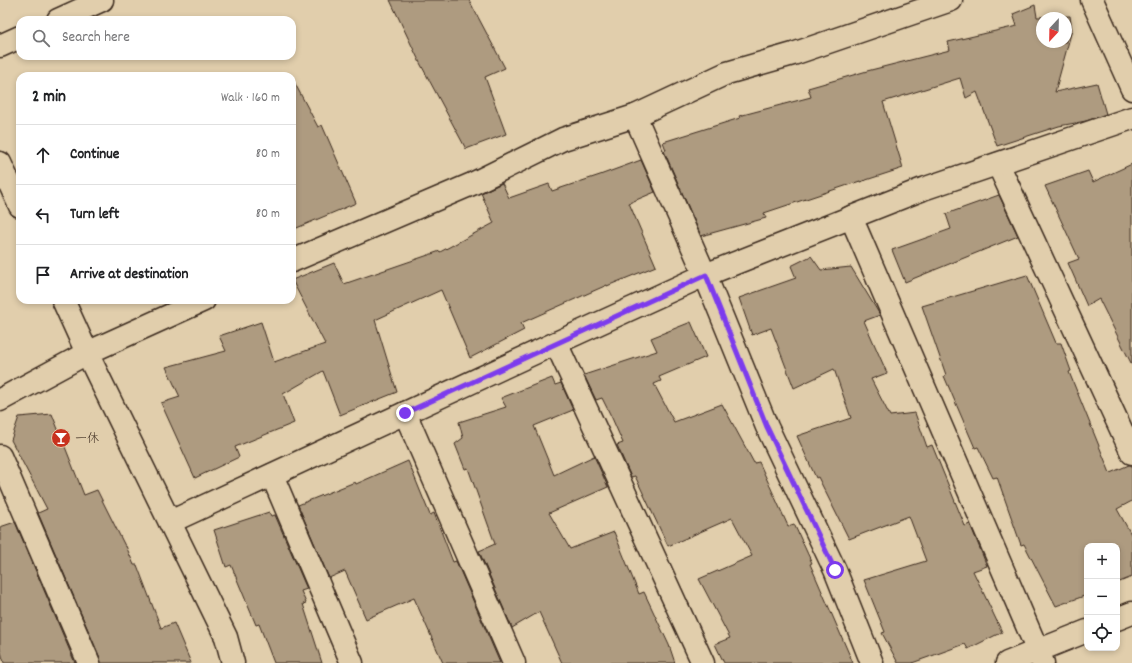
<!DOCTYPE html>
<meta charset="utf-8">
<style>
body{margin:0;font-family:Dekko,"Klee One",sans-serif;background:#f2f2f2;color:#202124}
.controls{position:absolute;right:12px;bottom:12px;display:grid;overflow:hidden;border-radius:8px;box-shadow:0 2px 6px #0003}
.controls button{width:36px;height:36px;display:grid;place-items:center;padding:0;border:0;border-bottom:1px solid #e0e0e0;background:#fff;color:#202124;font:20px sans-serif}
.compass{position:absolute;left:1036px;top:12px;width:36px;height:36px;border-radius:50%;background:#fff;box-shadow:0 2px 6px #0003;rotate:202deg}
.stop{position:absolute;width:12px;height:12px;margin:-9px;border:3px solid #7c3aed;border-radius:50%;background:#fff}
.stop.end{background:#7c3aed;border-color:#fff;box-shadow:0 1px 4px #0008}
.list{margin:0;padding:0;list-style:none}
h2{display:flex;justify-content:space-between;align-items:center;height:52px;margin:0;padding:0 16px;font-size:17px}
h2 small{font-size:13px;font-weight:400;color:#757577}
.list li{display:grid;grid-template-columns:26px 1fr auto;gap:12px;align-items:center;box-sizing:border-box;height:60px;padding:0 16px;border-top:1px solid #e0e0e0}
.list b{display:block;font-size:15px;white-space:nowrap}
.list em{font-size:13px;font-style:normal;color:#757577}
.icon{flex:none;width:22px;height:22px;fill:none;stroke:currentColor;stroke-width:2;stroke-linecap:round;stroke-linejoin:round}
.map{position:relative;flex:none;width:1132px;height:663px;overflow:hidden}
.search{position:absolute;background:#fff;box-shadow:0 2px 6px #0003;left:16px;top:16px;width:280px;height:44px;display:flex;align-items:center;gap:10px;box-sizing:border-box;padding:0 14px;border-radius:12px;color:#757577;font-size:15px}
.panel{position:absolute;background:#fff;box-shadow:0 2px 6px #0003;left:16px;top:72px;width:280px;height:232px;border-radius:12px}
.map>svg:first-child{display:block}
.building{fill:#ae9b80;stroke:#3b2a1e;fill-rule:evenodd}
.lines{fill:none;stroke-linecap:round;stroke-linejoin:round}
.minor-casing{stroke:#3b2a1e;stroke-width:25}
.tertiary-casing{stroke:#3b2a1e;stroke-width:25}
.trunk-casing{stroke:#3b2a1e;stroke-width:25}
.minor{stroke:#e1ceac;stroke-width:22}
.tertiary{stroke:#e1ceac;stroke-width:22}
.trunk{stroke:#e1ceac;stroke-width:22}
.route{stroke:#7c3aed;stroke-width:5}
.labels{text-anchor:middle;stroke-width:3;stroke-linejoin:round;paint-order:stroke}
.poi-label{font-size:12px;fill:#3b2a1e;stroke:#e1ceac;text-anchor:start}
</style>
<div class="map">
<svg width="1132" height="663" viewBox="0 0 1132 663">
<rect width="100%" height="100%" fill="#e1ceac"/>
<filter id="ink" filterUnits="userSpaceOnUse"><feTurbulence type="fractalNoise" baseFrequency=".025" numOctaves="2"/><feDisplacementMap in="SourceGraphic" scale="8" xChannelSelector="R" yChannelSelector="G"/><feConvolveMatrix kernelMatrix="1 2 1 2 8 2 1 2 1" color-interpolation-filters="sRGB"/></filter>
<g filter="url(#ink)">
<!-- building -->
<g class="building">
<path d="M390,0H469L505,68L485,77L506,134L466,149L420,63Z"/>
<path d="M1035,5L1037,17L1070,16L1072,30L1055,92L1097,83L1106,114L1086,121L1059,126L997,146L977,92L966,98L960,78L883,102L903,168L860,182V181L764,213L766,218L701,236L664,151L666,150L663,142L740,118L739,116L811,97L808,88L867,71L950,50L948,42L1017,26L1013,14ZM1042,18H1066V42H1042Z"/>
<path d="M292,78L318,127L322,125L356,203L292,230Z"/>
<path d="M641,160L655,192L629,203L656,266L607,286V285L521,323L524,330L470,358L441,290L375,320L397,392L340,415L323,371L283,394L294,423L235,447L239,457L195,478L161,403L180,397L166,367L226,351L219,336L261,322L274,362L325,344L292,280L334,263L344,284L440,251V252L494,223L481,193L502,183L509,198L549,184L552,191L600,175Z"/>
<path d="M1132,164V365L1099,299L1087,306L1068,263L1079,259L1045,186L1088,171L1093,182Z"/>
<path d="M999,195L1018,236L905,282L892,250L951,229L946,214Z"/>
<path d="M811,256L821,270L851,267L877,310L880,315L864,321L887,373L871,379L890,416L915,413L927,447L932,445L965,526L970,524L987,566L973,571L1002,632L968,649L965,644L912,663H898L882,633L885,632L864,580L926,561L909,516L849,539L818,477L816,478L797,436L851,418L834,369L794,388L771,328L752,335L739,298L796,278L791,266Z"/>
<path d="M1027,275L1056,343H1061L1071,371L1069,372L1110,473L1129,465H1132V501L1117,509L1132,536V577L1117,583V546H1087V595L1056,606L1024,544L1021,545L997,477L993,478L978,447L975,448L944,376L946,375L922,306Z"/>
<path d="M691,322L706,357L659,377L661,381L654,384L674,422L722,404L754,463L759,462L788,526L794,524L812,563L810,564L853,663H724L715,644L730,638L699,579L752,556L732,518L668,546L635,476L631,477L617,445L623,443L612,418L602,398L596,400L584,375L657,351L651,338Z"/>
<path d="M552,378L555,385L561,383L573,410L534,426L554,475L594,456L608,487L549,513L570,549L614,532L639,594L644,592L669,645L675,663H562L539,612L512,628L479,551L495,544L468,468L465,469L455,444L463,438L459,422L506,407L501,398Z"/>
<path d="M52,414L84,495L97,490L125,546H126L134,565H137L161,628L174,623L191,663H101L100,658L38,513L47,509L11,440L19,417Z"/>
<path d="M408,461L430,515L434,513L453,562L456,561L500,663H443L414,598L366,619L345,571L329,578L298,505L355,482L356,484Z"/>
<path d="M269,512L271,516L275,515L307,589L301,591L306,603L303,604L322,663H274L259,624L256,625L231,565L226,567L214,530Z"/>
<path d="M15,522L75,663H4L0,648V527Z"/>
</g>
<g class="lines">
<defs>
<g id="minor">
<path d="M1092,0L1132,89"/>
<path d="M635,116L705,275L767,427L835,570L872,663"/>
<path d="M998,164L1132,453"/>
<path d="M851,217L1043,663"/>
<path d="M292,261L472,184L563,139L635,116L727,73L793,54L951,0"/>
<path d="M556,343L703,663"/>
<path d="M87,353L204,300"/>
<path d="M405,413L514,663"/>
<path d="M0,456L89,663"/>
<path d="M272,475L352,663"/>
<path d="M170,522L556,343L705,275L923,189L1132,118"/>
<path d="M1117,619L1132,613"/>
<path d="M1007,663L1087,631"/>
</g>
<g id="tertiary">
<path d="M0,163L20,206"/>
<path d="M63,300L87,353L226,637L233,663"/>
<path d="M0,400L87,353"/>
</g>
<g id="trunk">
<path d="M58,20L102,0"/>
<path d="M0,46L20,37"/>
</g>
</defs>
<!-- minor casing -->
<use href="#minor" class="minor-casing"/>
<!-- tertiary casing -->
<use href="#tertiary" class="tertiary-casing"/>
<!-- trunk casing -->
<use href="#trunk" class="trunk-casing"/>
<!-- minor -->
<use href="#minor" class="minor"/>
<!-- tertiary -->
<use href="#tertiary" class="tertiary"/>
<!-- trunk -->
<use href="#trunk" class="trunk"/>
</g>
</g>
<g class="lines" filter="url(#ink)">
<!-- route -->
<path class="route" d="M405,413L706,275L767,427L835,570"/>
</g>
<!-- icons -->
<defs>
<symbol id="bar-disc" viewBox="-11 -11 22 22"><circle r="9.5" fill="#c8321e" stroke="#e1ceac"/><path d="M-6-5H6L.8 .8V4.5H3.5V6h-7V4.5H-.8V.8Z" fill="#fff"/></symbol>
</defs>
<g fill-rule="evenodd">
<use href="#bar-disc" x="50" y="427" width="22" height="22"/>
</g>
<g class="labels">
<!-- poi labels -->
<g class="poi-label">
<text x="75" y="442">一休</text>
</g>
</g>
</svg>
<div class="controls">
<button>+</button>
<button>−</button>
<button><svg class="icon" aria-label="locate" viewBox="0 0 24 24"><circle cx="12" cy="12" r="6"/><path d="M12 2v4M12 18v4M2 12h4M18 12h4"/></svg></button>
</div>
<svg class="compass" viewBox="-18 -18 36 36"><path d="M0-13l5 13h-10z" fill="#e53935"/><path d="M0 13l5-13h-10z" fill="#757577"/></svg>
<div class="stop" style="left:835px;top:570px"></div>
<div class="stop end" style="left:405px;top:413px"></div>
<div class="search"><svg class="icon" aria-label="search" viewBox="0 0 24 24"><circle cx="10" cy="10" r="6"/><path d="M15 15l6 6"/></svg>Search here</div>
<section class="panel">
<h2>2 min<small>Walk · 160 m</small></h2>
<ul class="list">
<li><svg class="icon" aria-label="ahead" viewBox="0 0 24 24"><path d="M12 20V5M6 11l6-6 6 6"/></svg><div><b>Continue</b></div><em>80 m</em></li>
<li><svg class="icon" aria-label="left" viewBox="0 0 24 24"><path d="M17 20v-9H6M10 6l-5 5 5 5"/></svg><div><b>Turn left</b></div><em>80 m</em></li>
<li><svg class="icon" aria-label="arrive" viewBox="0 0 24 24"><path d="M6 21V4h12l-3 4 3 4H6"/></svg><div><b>Arrive at destination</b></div></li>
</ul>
</section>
</div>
